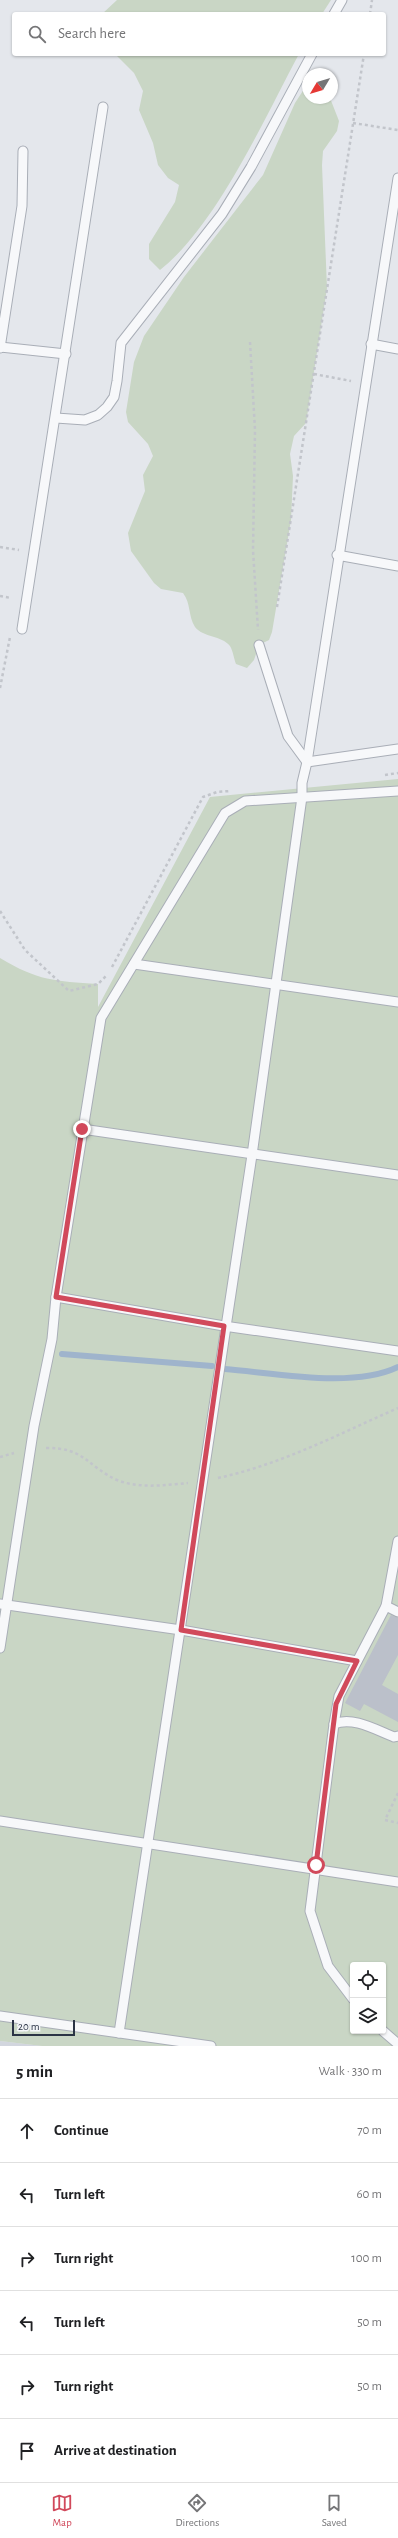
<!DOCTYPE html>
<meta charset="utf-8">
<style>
body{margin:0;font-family:"Alegreya Sans",sans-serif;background:#f2f2f2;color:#202124}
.controls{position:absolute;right:12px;bottom:12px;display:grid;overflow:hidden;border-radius:4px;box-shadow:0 1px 3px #0004}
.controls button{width:36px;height:36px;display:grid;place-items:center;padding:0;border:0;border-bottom:1px solid #e0e0e0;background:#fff;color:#202124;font:20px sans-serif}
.compass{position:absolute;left:302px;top:68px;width:36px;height:36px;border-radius:50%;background:#fff;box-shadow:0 1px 3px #0004;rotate:232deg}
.scale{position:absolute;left:12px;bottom:10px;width:63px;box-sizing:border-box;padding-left:4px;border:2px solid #2b3445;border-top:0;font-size:11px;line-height:14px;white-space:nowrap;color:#2b3445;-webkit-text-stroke:3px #f4f6f9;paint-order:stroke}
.stop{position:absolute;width:12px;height:12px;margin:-9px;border:3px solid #d1495b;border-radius:50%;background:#fff}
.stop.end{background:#d1495b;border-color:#fff;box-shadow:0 1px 4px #0008}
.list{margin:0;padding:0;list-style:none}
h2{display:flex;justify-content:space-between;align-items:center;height:52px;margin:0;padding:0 16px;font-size:17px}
h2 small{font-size:13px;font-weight:400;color:#757577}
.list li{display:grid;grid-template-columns:26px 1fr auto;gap:12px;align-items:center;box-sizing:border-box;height:64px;padding:0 16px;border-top:1px solid #e0e0e0}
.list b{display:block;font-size:15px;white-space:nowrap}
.list em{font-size:13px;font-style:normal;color:#757577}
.icon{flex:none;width:22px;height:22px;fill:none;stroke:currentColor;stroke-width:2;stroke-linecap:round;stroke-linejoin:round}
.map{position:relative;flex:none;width:398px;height:2046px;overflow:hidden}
.search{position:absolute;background:#fff;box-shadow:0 1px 3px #0004;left:12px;right:12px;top:12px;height:44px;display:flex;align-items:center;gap:10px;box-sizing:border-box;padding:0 14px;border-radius:4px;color:#757577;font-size:15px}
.sheet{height:436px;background:#fff}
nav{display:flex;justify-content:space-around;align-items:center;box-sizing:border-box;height:56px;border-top:1px solid #e0e0e0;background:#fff;font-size:11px;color:#757577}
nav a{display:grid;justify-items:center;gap:2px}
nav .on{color:#d1495b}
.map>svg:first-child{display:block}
.built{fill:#d2d6de}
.green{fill:#c9d6c5;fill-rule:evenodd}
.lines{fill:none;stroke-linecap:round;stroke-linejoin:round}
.stream{stroke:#9fb4cc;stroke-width:6}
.building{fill:#bbc0ca}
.service-casing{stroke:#a9aeb7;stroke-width:11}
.path{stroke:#c2c5cb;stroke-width:2.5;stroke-dasharray:3 3;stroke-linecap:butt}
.service{stroke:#f7f8fa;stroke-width:9}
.route{stroke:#d1495b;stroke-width:5}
</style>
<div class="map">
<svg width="398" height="2046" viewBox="0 0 398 2046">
<rect width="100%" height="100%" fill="#e4e7ec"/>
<!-- built -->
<path class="built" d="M0,2041L42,2046H0Z"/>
<!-- green -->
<g class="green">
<path d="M117,0H331L322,14H102Z"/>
<path d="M115,54H299C264,119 217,225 160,270L149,259V244L175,202L179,185L168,178L158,165L153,143L139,110L143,91L134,73Z"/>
<path d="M308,83V98H330L339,121L337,131L323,151L322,165L327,288L306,423L294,436L290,454L293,476L291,520L272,632L269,640L259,645L254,660L247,668L236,664C234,659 233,651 230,646C221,635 204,638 195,627C188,616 191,603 183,593L161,589L154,583L131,551L128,533L145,491L143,475L153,456L148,444L128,422L126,412L134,362L144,336L184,277L263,175L295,103Z"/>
<path d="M398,779V2046H42L0,2041V958C38,981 55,981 98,984V1007L210,797ZM353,1965H383V2031H353Z"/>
</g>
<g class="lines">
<!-- stream -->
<g class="stream">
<path d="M62,1354L212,1366"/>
<path d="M225,1369C275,1373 353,1389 398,1367"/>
</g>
</g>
<!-- building -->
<path class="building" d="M391,1615L398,1618V1655L382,1685L398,1694V1722L364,1704L360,1711L345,1703Z"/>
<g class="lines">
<defs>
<g id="service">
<path d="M334,14L342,0"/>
<path d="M371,344L398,349"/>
<path d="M0,347L66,354"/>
<path d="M0,348L22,206L23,151"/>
<path d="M56,418L85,420L98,415L107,407L114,397L117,381L121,343L222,214L251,167L312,54"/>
<path d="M337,555L398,566"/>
<path d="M22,629L103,107"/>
<path d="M259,645L288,736L307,762"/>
<path d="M307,762L398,749"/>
<path d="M134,964L398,1002"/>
<path d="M82,1129L398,1175"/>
<path d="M56,1297L224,1326L398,1351"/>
<path d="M0,1604L181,1630L357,1661"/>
<path d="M386,1606L398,1612"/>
<path d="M0,1648L34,1426L52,1339L56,1297L101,1018L225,813L245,801L398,791"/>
<path d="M334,1724L339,1696L386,1606L398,1541"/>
<path d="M0,1821L398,1882"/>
<path d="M353,1999L328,1966L310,1911L334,1724C353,1716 376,1730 394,1737L398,1736"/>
<path d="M0,2016L211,2046"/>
<path d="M383,2031L398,2044"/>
<path d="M119,2033L252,1155L302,797V783L307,762L398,178"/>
</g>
</defs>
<!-- service casing -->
<use href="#service" class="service-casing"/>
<!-- path -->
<g class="path">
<path d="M370,14L372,0"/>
<path d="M353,123L398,130"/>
<path d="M250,342L255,430L253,550L258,630"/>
<path d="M314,374L351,381"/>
<path d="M0,547L19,550"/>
<path d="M0,596L11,598"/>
<path d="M277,607L364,54"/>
<path d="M0,688L10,637"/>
<path d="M385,775L398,773"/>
<path d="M0,911L25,950L69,991L98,984L107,975"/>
<path d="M112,967L203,797L217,792L230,791"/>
<path d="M46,1448C84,1447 88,1467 117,1480C139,1489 166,1485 188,1483"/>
<path d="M0,1457L14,1453"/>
<path d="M218,1478C282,1464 339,1434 398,1408"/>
<path d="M398,1793L385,1820L398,1823"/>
</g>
<!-- service -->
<use href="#service" class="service"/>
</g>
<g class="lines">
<!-- route -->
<path class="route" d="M82,1129L56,1297L224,1326L181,1630L357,1661L336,1704L316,1865"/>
</g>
</svg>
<div class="controls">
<button><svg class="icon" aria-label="locate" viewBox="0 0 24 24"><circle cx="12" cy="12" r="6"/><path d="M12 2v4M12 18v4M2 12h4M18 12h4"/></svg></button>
<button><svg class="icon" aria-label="layers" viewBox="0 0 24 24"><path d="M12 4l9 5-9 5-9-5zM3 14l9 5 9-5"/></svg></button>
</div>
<svg class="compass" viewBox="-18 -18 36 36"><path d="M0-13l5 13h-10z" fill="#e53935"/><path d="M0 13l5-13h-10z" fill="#757577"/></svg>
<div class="scale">20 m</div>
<div class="stop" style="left:316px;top:1865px"></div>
<div class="stop end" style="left:82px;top:1129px"></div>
<div class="search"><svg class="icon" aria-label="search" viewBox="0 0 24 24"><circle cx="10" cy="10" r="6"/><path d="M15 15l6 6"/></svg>Search here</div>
</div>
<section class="sheet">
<h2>5 min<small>Walk · 330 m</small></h2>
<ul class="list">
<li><svg class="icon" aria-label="ahead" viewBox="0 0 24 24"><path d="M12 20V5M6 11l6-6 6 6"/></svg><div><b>Continue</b></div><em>70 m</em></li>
<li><svg class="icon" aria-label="left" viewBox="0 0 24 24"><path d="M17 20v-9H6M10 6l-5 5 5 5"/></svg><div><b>Turn left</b></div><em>60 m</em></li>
<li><svg class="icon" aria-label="right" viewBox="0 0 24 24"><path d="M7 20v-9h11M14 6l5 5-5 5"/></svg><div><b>Turn right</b></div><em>100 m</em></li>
<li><svg class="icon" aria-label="left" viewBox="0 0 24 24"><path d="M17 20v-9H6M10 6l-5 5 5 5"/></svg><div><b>Turn left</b></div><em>50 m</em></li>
<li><svg class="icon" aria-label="right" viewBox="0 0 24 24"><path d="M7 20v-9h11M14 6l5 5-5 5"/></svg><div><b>Turn right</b></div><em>50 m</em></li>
<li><svg class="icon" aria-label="arrive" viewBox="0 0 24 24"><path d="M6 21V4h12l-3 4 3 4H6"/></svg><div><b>Arrive at destination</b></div></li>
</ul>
</section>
<nav>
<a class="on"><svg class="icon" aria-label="map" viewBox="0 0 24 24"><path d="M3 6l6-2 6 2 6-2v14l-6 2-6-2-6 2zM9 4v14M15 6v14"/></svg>Map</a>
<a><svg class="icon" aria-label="directions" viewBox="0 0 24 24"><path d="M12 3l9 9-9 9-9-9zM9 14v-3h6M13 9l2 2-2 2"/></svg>Directions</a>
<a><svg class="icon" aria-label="saved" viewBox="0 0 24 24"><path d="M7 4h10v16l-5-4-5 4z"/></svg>Saved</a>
</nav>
